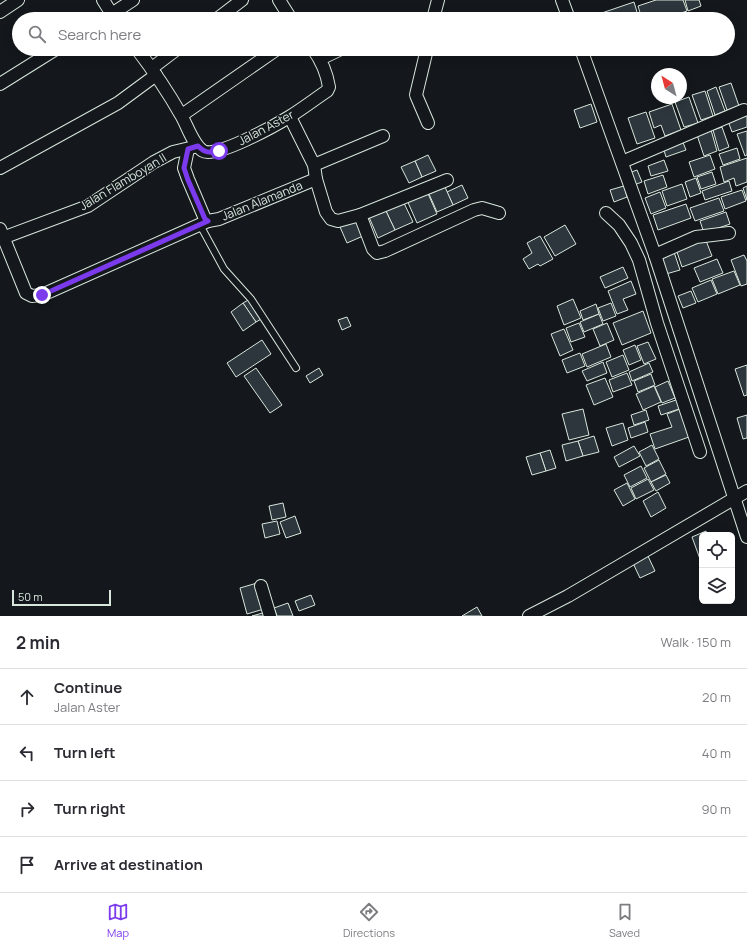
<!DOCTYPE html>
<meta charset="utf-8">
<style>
body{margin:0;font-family:Manrope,sans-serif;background:#f7f7f7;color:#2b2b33}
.controls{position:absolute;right:12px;bottom:12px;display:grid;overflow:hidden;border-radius:6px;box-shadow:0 2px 10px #0003}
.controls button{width:36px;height:36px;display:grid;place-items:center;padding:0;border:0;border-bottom:1px solid #e1e1e2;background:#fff;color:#2b2b33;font:20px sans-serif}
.compass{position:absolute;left:651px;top:68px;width:36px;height:36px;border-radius:50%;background:#fff;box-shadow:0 2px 10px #0003;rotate:324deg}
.scale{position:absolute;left:12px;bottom:10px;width:99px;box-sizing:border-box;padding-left:4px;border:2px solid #d8e6dc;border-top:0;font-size:11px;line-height:14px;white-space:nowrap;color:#d8e6dc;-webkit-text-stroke:3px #14181c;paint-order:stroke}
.stop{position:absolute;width:12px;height:12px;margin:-9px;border:3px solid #7c3aed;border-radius:50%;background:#fff}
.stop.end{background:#7c3aed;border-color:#fff;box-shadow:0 1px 4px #0008}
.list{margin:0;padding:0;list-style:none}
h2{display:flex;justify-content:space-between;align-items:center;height:52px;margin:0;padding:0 16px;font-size:17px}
h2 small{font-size:13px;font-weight:400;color:#7c7c81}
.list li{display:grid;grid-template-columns:26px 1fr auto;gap:12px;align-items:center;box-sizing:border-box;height:56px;padding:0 16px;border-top:1px solid #e1e1e2}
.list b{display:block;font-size:15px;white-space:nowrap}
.list p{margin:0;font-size:13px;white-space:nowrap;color:#7c7c81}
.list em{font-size:13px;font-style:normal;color:#7c7c81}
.icon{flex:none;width:22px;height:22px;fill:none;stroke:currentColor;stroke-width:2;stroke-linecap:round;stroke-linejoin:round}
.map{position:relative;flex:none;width:747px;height:616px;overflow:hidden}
.search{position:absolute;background:#fff;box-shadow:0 2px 10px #0003;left:12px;right:12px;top:12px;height:44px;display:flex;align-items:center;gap:10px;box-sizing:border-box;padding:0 14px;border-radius:22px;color:#7c7c81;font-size:15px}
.sheet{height:276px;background:#fff}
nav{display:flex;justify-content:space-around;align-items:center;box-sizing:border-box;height:56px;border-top:1px solid #e1e1e2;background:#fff;font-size:11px;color:#7c7c81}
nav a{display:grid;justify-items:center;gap:2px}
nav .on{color:#7c3aed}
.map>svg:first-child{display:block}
.building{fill:#2c363c;stroke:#d8e6dc}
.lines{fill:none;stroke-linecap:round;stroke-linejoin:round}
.lane-casing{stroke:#d8e6dc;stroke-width:8}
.street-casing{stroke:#d8e6dc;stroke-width:14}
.lane{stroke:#14181c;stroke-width:6}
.street{stroke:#14181c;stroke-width:12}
.route{stroke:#7c3aed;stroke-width:5}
.labels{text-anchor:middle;stroke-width:3;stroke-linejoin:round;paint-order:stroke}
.street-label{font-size:12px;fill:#d8e6dc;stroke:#14181c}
</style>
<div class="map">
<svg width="747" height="616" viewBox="0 0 747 616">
<rect width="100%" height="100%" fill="#14181c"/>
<!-- building -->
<g class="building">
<path d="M656,0H683L687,11L663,19H642L638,6Z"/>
<path d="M685,0H699L701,6L688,11Z"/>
<path d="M634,2L639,19H593V16Z"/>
<path d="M731,83L739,106L727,110L719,87Z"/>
<path d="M716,87L725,111L715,115L707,91Z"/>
<path d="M705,91L713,116L701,120L692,95Z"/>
<path d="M689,97L698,123L684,127L675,102Z"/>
<path d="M591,104L597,122L580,128L574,110Z"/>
<path d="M672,104L681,130L665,136L661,125L654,128L649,112Z"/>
<path d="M646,112L655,138L637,144L628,118Z"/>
<path d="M747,114V127L732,132L728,121Z"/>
<path d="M722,127L729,147L719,151L713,130Z"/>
<path d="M711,130L717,151L704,156L697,135Z"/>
<path d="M747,131V155L745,156L737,134Z"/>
<path d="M682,140L686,150L666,157L663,147Z"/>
<path d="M737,148L740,159L723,165L719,154Z"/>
<path d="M428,155L436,171L422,177L415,161Z"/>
<path d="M710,155L715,169L694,177L689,162Z"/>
<path d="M747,158V182L736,186L734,178L724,182L720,167Z"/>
<path d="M664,160L668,171L651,176L648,166Z"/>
<path d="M415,161L422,177L409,183L401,167Z"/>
<path d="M637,170L642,182L634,185L629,173Z"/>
<path d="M712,172L716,184L701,189L697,177Z"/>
<path d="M663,175L667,187L648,194L644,181Z"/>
<path d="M696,178L701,193L690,197L685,182Z"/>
<path d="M729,181L732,191L705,200L702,191Z"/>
<path d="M682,184L687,199L667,206L662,191Z"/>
<path d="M462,185L468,198L453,205L447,192Z"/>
<path d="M624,186L627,197L614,202L610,190Z"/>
<path d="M747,186V200L743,188Z"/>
<path d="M445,187L453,205L437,212L429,194Z"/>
<path d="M426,189L437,214L417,223L406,198Z"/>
<path d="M742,190L746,201L725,209L721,197Z"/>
<path d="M660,192L666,208L651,214L645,198Z"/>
<path d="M719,198L724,211L695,221L690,208Z"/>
<path d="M403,201L413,222L395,230L385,209Z"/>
<path d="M686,204L691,218L658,230L653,215Z"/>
<path d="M385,209L395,230L378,238L369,217Z"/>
<path d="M726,212L730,224L704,233L700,221Z"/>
<path d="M356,219L363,236L347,243L340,227Z"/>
<path d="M565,225L576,244L555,256L544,237Z"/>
<path d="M540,236L553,259L540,266L538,264L529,269L523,259L532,253L527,243Z"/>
<path d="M705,238L712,256L682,267L676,249Z"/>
<path d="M673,249L680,270L666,274L661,256Z"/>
<path d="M744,255L747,261V284L741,286L731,260Z"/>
<path d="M717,259L723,273L700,282L694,268Z"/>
<path d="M623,267L628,278L605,288L600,277Z"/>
<path d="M734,271L740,285L718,294L712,279Z"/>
<path d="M711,280L717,294L698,302L692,288Z"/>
<path d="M631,281L636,294L623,299L628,310L617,314L608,291Z"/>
<path d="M691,291L696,303L683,308L678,296Z"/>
<path d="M250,299L263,318L256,322L243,303Z"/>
<path d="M573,299L581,318L564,325L557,306Z"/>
<path d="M243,303L256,322L243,331L231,312Z"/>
<path d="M611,303L616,316L603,321L598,308Z"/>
<path d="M596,304L599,314L583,320L580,311Z"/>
<path d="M643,311L651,333L622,345L613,323Z"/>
<path d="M599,314L603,324L584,332L580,322Z"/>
<path d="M347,317L351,326L342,330L338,320Z"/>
<path d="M579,323L585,337L571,342L566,328Z"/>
<path d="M607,323L614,340L600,346L593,329Z"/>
<path d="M564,329L573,350L560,356L551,334Z"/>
<path d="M262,340L271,354L236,377L227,363Z"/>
<path d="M648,342L656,359L644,364L637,346Z"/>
<path d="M606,344L611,357L587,367L582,354Z"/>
<path d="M635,345L641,360L629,365L623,350Z"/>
<path d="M580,353L585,366L567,373L562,360Z"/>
<path d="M623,355L629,370L612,377L606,362Z"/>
<path d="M603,362L607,373L587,381L582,371Z"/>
<path d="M649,363L653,372L632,381L629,372Z"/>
<path d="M747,365V395L744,396L735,369Z"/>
<path d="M256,368L282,405L270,413L244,376Z"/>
<path d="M319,368L323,375L310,383L306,376Z"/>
<path d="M627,373L632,385L613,392L609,380Z"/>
<path d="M651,374L655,385L638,392L634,381Z"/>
<path d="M605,378L613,397L594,405L586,385Z"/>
<path d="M668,381L675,398L662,403L655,387Z"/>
<path d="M654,386L661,402L643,410L636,394Z"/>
<path d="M679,399L682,408L661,415L658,406Z"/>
<path d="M583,409L589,435L569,440L562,414Z"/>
<path d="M680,409L689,437L655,449L650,434L672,427L667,414Z"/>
<path d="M646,410L649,420L634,425L631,415Z"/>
<path d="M747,415V438L743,439L737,418Z"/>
<path d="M645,422L648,432L631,438L628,428Z"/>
<path d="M623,423L628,440L612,446L606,428Z"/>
<path d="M594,436L599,452L583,456L578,441Z"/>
<path d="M578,441L583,456L566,461L562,445Z"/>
<path d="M652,445L659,459L646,466L639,452Z"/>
<path d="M634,446L640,456L619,467L614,457Z"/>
<path d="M550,450L556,468L546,471L540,453Z"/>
<path d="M540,453L546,471L532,475L526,457Z"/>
<path d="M659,460L666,474L651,482L644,468Z"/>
<path d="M641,466L647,478L630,487L624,475Z"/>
<path d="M666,475L670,483L656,491L651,482Z"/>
<path d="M648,479L654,490L636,499L631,488Z"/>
<path d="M627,483L635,499L623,506L614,490Z"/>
<path d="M658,492L666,508L651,517L643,501Z"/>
<path d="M283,503L286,517L272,520L269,506Z"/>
<path d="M295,516L301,533L286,538L280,522Z"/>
<path d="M277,521L280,534L265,538L262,524Z"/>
<path d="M706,531L707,535H702V558L700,559L692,537Z"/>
<path d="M647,554L655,571L640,578L632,561Z"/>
<path d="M257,583L264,609L247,614L240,588Z"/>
<path d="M311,595L315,605L299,611L295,601Z"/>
<path d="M288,603L293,616H277L274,608Z"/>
<path d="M477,607L482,616H462Z"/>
<path d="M266,612L267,616H252Z"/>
</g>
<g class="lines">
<defs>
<path id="lane" d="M200,225L224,269L251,299L296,368"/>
<g id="street">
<path d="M103,0L115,19"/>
<path d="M279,0L291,19"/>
<path d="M562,0L569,19"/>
<path d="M0,12L18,0"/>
<path d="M104,19L133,0"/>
<path d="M217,19L242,0"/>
<path d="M433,19L438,0"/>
<path d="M137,49C153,70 168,92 181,115C187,125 193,145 203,151C215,159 276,125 289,117C302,109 315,99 327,91L329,87C327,74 321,60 313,49"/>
<path d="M427,49L416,95L428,123"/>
<path d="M581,49L655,255L747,537"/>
<path d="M320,59L341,49"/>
<path d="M152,68L177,49"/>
<path d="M0,84L56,49"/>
<path d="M182,115L277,49"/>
<path d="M290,117L314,165L316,179L326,212L331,219L338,221L360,215L447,180"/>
<path d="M622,162L744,110"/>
<path d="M314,165L383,136"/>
<path d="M0,168L118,103L156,75"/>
<path d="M606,213L619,225L631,243L639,260L657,323L700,452"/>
<path d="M360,215L373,249L377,253L385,251L474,210L482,208L499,213"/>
<path d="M208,221L219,219L316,179"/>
<path d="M0,229L26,293L32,296L42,295L208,221L205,219L188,179L184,168L188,149"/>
<path d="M0,239L88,206L154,162L173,152L194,147"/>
<path d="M655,255L696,237L729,233"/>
<path d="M261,586L270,616"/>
<path d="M529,616L568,596L747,491"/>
</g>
</defs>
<!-- lane casing -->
<use href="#lane" class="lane-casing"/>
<!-- street casing -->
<use href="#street" class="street-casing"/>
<!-- lane -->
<use href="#lane" class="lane"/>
<!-- street -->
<use href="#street" class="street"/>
</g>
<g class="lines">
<!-- route -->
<path class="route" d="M42,295L208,221L205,219L188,180L184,168L188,149L198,146C205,153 209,153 219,151"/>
</g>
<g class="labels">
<!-- street labels -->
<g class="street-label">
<text transform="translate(266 128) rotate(-28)" y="4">Jalan Aster</text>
<text transform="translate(123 182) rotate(-31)" y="4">Jalan Flamboyan II</text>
<text transform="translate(262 201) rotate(-22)" y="4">Jalan Alamanda</text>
</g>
</g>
</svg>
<div class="controls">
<button><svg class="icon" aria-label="locate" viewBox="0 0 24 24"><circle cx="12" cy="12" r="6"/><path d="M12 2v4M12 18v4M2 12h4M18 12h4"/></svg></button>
<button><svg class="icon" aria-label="layers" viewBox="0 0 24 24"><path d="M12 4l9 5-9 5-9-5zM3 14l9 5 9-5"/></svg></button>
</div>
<svg class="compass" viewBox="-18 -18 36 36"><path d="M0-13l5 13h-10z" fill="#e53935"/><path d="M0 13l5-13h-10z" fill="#7c7c81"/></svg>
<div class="scale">50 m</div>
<div class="stop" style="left:219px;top:151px"></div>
<div class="stop end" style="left:42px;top:295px"></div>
<div class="search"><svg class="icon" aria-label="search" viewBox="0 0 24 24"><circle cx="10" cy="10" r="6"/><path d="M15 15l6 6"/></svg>Search here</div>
</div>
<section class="sheet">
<h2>2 min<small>Walk · 150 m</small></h2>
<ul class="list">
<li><svg class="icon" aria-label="ahead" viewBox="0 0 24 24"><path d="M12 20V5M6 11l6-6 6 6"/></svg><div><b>Continue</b><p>Jalan Aster</p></div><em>20 m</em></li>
<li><svg class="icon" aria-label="left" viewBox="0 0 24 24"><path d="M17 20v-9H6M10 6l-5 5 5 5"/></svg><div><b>Turn left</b></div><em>40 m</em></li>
<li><svg class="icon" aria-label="right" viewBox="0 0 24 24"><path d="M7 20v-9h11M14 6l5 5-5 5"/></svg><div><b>Turn right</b></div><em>90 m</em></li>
<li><svg class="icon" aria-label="arrive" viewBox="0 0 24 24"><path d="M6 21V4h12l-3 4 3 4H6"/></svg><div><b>Arrive at destination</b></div></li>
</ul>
</section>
<nav>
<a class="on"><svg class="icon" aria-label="map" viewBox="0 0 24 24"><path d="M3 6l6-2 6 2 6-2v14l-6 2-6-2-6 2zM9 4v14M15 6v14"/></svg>Map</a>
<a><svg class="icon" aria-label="directions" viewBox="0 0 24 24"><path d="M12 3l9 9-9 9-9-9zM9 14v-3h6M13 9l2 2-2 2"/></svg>Directions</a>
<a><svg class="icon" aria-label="saved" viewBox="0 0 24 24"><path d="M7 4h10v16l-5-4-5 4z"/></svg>Saved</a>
</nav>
